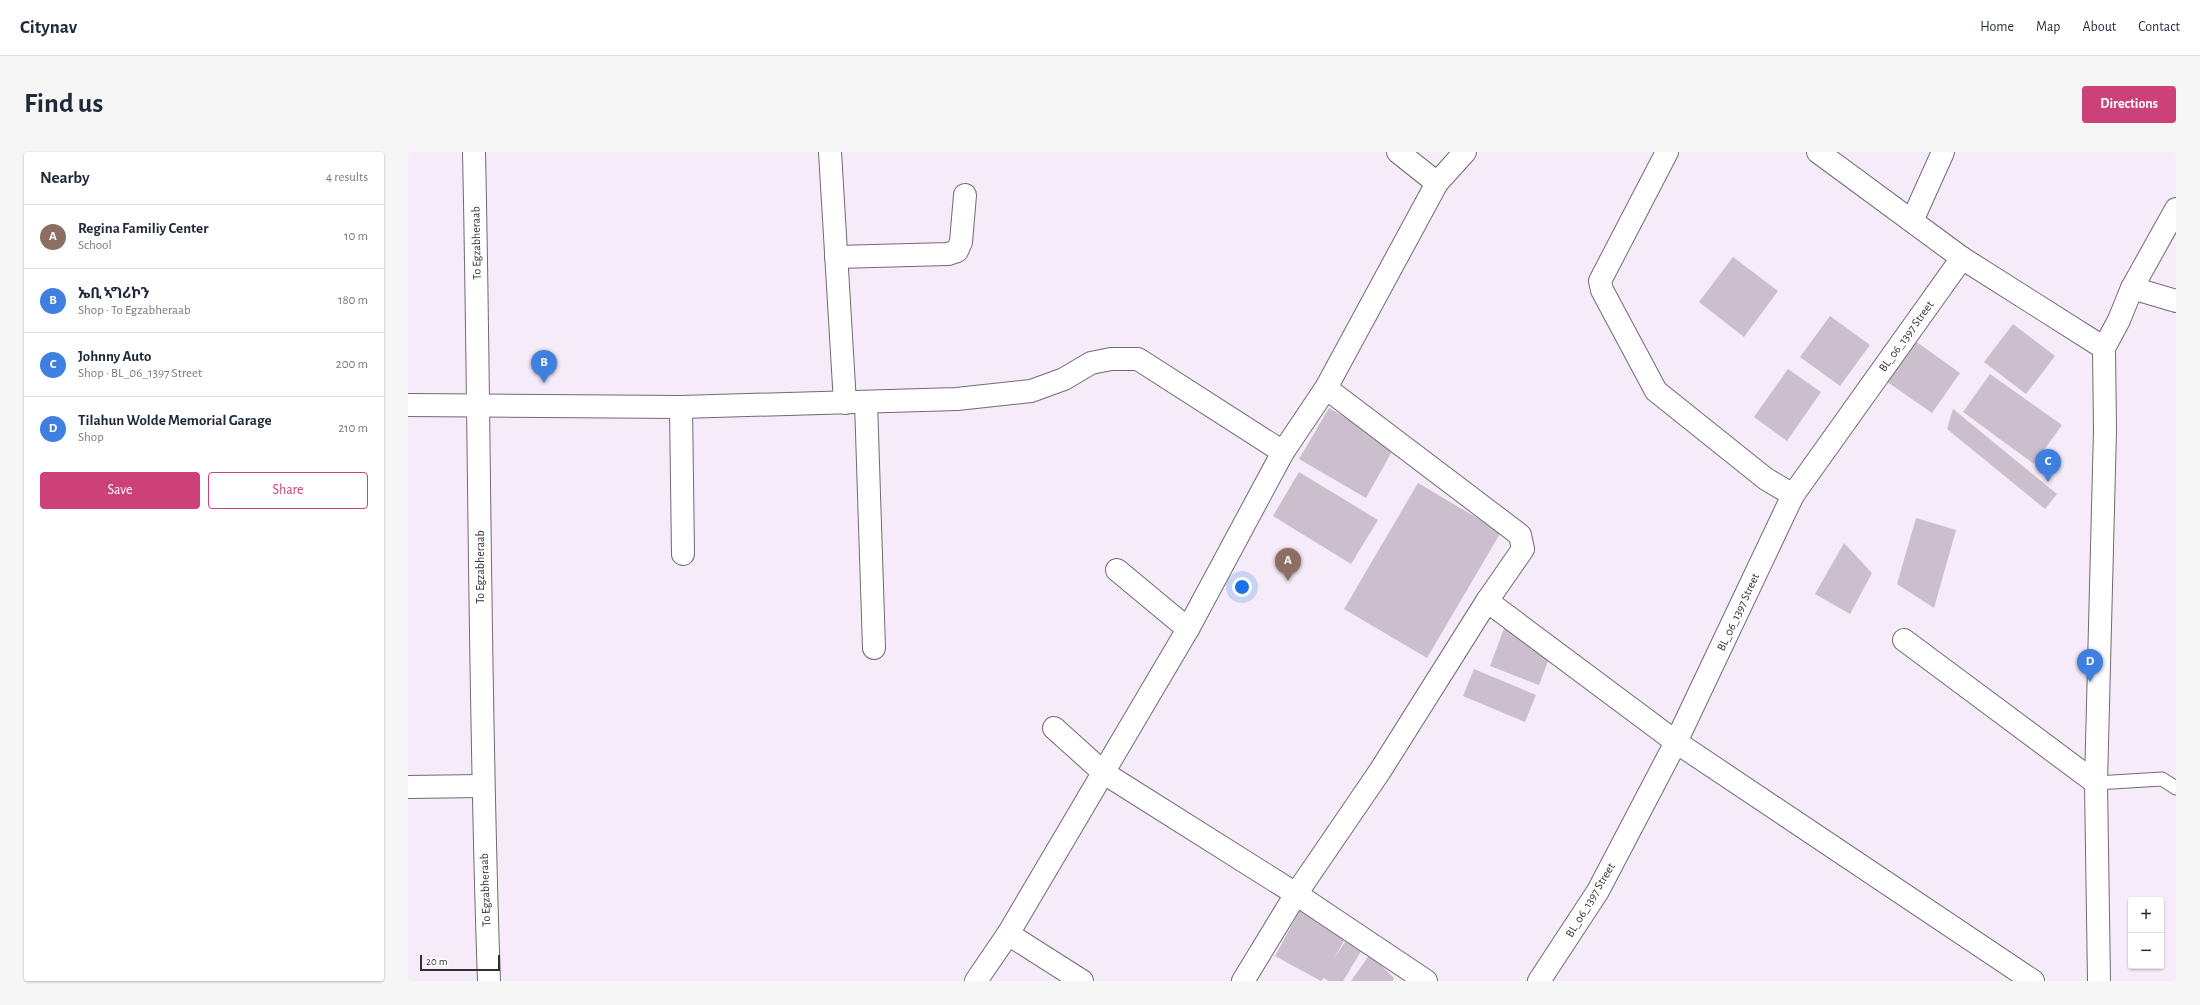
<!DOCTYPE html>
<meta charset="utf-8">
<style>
body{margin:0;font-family:"Alegreya Sans","Noto Sans Ethiopic",sans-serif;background:#f6f6f7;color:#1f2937}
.controls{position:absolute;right:12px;bottom:12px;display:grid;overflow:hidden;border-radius:4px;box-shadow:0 1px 3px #0004}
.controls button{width:36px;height:36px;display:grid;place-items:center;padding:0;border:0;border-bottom:1px solid #e0e1e3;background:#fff;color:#1f2937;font:20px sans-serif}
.scale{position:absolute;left:12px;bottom:10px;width:80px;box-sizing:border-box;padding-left:4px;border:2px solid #322e33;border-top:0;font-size:11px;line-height:14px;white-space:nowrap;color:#322e33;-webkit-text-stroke:3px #fff;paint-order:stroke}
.you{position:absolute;left:834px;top:435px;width:14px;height:14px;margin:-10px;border:3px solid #fff;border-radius:50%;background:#1a73e8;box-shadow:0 0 0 6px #1a73e833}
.badge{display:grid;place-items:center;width:26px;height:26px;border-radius:50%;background:#cc4278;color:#fff;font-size:13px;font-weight:700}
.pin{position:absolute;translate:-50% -33px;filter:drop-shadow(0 1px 2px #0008)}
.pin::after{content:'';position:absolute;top:21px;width:14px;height:12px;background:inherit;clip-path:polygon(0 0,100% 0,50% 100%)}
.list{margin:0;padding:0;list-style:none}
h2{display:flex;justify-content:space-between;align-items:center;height:52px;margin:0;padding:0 16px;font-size:17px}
h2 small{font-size:13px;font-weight:400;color:#747a83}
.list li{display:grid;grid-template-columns:26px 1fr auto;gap:12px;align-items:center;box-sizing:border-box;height:64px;padding:0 16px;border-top:1px solid #e0e1e3}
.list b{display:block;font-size:15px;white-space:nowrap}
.list p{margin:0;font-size:13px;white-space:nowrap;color:#747a83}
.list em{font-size:13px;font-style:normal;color:#747a83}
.actions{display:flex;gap:8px;padding:12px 16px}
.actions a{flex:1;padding:9px 0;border:1px solid #cc4278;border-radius:4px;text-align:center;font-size:14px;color:#cc4278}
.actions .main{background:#cc4278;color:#fff}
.map{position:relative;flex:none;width:1768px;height:829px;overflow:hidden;border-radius:4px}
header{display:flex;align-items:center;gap:24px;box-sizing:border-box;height:56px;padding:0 20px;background:#fff;border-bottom:1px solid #e0e1e3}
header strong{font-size:19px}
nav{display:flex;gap:22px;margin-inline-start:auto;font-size:14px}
.intro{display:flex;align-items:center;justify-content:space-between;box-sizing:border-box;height:96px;padding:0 24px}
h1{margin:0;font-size:28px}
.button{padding:10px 18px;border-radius:4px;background:#cc4278;color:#fff;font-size:14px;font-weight:700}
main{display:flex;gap:24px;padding:0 24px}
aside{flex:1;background:#fff;border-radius:4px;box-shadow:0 1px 3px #0004}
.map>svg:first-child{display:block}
.building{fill:#cbbfcd}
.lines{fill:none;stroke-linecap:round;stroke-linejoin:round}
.service-casing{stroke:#736975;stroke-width:15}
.minor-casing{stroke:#736975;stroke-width:24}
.secondary-casing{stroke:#736975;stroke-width:24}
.service{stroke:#fff;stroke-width:13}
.minor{stroke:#fff;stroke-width:22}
.secondary{stroke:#fff;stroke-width:22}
.labels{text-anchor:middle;stroke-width:3.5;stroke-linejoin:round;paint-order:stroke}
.street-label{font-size:12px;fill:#322e33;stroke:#fff}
</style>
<header>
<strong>Citynav</strong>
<nav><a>Home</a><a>Map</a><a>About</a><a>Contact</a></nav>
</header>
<div class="intro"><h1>Find us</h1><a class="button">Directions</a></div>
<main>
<aside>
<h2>Nearby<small>4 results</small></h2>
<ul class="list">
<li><span class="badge" style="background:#8d6e63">A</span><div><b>Regina Familiy Center</b><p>School</p></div><em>10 m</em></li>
<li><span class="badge" style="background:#3f7fe0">B</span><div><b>ኤቢ ኣግሪኮን</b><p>Shop · To Egzabheraab</p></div><em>180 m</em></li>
<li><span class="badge" style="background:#3f7fe0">C</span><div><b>Johnny Auto</b><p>Shop · BL_06_1397 Street</p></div><em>200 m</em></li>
<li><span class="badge" style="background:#3f7fe0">D</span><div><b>Tilahun Wolde Memorial Garage</b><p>Shop</p></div><em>210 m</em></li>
</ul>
<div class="actions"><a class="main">Save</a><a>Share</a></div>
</aside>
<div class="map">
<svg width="1768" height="829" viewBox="0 0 1768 829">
<rect width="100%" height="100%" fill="#f6ebf8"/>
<!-- building -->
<g class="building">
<path d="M1325,105L1370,139L1336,185L1291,150Z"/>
<path d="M1422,164L1462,193L1432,234L1392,205Z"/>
<path d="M1605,172L1647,204L1618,242L1576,210Z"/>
<path d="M1503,186L1552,221L1524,261L1475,227Z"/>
<path d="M1380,217L1413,240L1379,289L1346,265Z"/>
<path d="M1582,222L1654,273L1626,312L1555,260Z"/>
<path d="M921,256L987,294L958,346L891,307Z"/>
<path d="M1545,257L1649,342L1637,357L1539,277Z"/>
<path d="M891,320L970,368L943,412L865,364Z"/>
<path d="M1010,331L1093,380L1019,506L936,457Z"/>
<path d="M1508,366L1548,378L1526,456L1489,432Z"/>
<path d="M1436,391L1464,421L1442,462L1407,442Z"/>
<path d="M1098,471L1142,504L1131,533L1082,514Z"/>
<path d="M1066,517L1128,543L1117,570L1055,544Z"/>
<path d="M894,754L941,780L925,808L941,784L957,793L935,829H920L916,826L913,829L867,804Z"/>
<path d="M962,802L986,826L985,829H943Z"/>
</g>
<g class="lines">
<defs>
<path id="service" d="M1688,631L1754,627L1768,636"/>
<g id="minor">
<path d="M422,0L437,251"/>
<path d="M990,0L1029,31"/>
<path d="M1259,0L1192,129L1194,138L1248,239L1358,327L1385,343"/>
<path d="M1410,0L1554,106L1696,196"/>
<path d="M1504,69L1535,0"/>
<path d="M428,105L540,102L549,99L553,90L557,43"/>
<path d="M1724,136L1768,149"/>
<path d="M918,236L1112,383L1115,397L1079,449"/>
<path d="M458,250L466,496"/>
<path d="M0,253L273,255L549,247L623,239L656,227L683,211L703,207H730L875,300"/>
<path d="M273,255L275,402"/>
<path d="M709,418L780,477"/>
<path d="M1496,488L1688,631"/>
<path d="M646,576L696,621L888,742L1018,829"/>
<path d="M0,635L74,634"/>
<path d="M600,782L674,829"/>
<path d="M568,829L600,782L780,477L875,300L918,236L1029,31L1057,0"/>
<path d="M835,829L888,742L972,619L1079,449L1268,590L1625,829"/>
<path d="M1131,829L1190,739L1268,590L1385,343L1554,106"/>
<path d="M1691,829L1688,631L1697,278L1696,196L1711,168L1724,136L1768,57"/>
</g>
<path id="secondary" d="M66,0C72,276 71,553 81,829"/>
</defs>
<!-- service casing -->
<use href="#service" class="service-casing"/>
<!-- minor casing -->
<use href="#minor" class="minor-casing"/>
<!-- secondary casing -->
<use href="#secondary" class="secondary-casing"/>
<!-- service -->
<use href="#service" class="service"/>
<!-- minor -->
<use href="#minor" class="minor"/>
<!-- secondary -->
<use href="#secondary" class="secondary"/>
</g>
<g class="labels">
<!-- street labels -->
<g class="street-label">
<text transform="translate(68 91) rotate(-91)" y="4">To Egzabheraab</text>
<text transform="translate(1498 184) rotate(-54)" y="4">BL_06_1397 Street</text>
<text transform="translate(72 415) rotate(-90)" y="4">To Egzabheraab</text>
<text transform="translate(1330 460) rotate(-65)" y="4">BL_06_1397 Street</text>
<text transform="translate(77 738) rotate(-92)" y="4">To Egzabheraab</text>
<text transform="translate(1182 748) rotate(-59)" y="4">BL_06_1397 Street</text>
</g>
</g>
</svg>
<div class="controls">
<button>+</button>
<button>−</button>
</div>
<div class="scale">20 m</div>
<div class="you"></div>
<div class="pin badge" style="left:880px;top:429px;background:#8d6e63">A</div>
<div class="pin badge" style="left:136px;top:231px;background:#3f7fe0">B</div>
<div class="pin badge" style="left:1640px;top:330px;background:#3f7fe0">C</div>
<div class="pin badge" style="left:1682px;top:530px;background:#3f7fe0">D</div>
</div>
</main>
